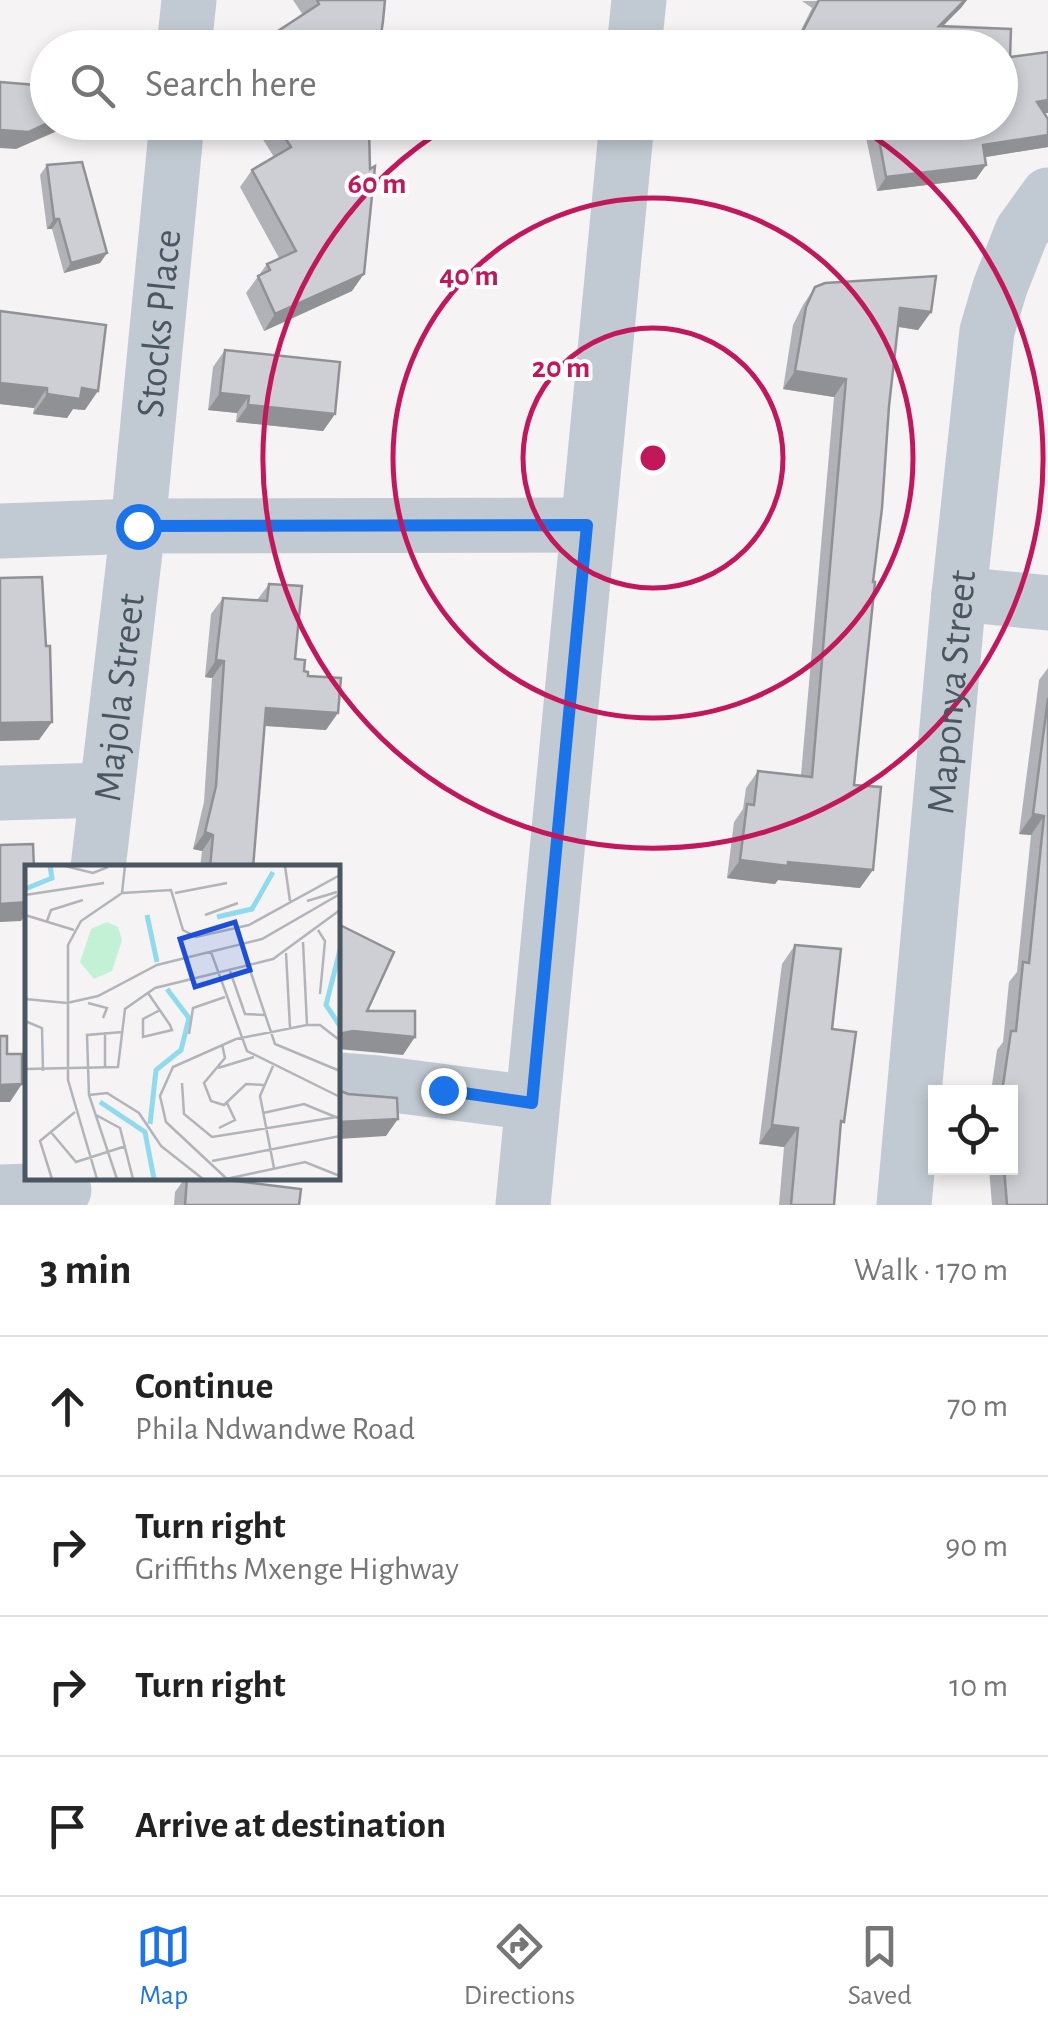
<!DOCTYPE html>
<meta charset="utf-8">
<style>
body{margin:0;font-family:"Alegreya Sans",sans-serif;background:#f6f6f6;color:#222}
.controls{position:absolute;right:30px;bottom:30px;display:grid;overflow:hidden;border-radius:0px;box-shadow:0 5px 15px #0003}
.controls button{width:90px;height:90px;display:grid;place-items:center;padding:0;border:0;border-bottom:2px solid #e0e0e0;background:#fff;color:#222;font:50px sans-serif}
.stop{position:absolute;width:30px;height:30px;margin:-22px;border:8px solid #1a73e8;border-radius:50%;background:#fff}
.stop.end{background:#1a73e8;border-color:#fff;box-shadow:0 2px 10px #0008}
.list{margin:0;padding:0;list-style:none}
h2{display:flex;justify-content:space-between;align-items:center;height:130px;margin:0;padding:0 40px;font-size:42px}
h2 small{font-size:32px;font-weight:400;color:#767676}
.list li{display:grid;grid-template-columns:65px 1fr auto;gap:30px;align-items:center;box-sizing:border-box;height:140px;padding:0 40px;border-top:2px solid #e0e0e0}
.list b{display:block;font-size:38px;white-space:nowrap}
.list p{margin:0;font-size:32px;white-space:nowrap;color:#767676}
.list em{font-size:32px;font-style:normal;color:#767676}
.icon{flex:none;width:55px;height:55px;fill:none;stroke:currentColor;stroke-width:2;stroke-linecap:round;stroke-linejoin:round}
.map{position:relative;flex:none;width:1048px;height:1205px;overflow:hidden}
.search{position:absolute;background:#fff;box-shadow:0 5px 15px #0003;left:30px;right:30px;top:30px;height:110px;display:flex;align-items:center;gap:25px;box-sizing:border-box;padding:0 35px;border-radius:55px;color:#767676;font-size:38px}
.sheet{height:690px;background:#fff}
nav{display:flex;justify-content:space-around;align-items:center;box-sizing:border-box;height:140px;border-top:2px solid #e0e0e0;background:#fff;font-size:28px;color:#767676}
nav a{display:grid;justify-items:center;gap:5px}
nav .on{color:#1a73e8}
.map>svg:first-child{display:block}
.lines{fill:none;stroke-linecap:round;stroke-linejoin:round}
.minor{stroke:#c1cad2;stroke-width:55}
.wall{fill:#b0b2b7}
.shaded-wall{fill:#909195}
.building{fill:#cdcfd5;stroke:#909195;stroke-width:2.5}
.route{stroke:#1a73e8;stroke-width:12}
.ring{fill:none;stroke:#c2185b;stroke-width:5}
.labels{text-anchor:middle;stroke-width:8;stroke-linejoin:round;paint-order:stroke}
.street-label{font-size:40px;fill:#4a5661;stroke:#fff}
.inset-river{fill:none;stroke:#90daee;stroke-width:5}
.inset-road{fill:none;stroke:#b1b4b9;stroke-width:2.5}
.view{fill:#1d4ed8;fill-opacity:0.15;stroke:#1d4ed8;stroke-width:5}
.inset-edge{fill:none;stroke:#4a5661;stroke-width:5}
.centre{fill:#c2185b;stroke:#fff;stroke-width:5}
.ring-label{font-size:30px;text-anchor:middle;font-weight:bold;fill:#c2185b;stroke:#fff;stroke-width:8;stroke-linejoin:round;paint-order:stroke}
</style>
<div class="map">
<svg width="1048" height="1205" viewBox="0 0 1048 1205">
<rect width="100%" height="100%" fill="#f5f3f3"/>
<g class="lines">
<!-- minor -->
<g class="minor">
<path d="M184,48L189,0"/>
<path d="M634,48L639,0"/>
<path d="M0,531L138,526L587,525"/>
<path d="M959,594L1048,603"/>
<path d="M0,793L107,790"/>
<path id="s1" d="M98,868L138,526L177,122"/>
<path d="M338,1080L378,1083L532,1103"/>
<path d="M0,1192L64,1190"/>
<path d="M523,1205L627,122"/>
<path id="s2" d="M904,1205L959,594L987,331L1000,287L1022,231L1048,195"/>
</g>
</g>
<!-- wall -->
<g class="wall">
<path d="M293,0H385L303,15Z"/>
<path d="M967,0L943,26L1011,29L1010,57L1048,52V113H1044L1048,119V147L985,157L986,165L976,179L877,191L866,137L803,122H1000V48H792L812,8L802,1Z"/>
<path d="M252,122H365L352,291L264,331L246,293L267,264L279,258L240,187L252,170L274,157Z"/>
<path d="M47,165L107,253L100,263L64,273L52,229H47L40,175Z"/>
<path d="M815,287L931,312L918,330L898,327L889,406L854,785L860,888L778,880L775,884L727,878L734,822L743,809L746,788L758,771L801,775L834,397L783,389L793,325L803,305Z"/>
<path d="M0,311L85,410L73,409L67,418L33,414L34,408L0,404Z"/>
<path d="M225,350L335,414L323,431L236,422L237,413L208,410L213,367Z"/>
<path d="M269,584L295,659L308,676L326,730L264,726L253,868H200L202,851L193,849L204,802L212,678L205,677L211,614L223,598L257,600Z"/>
<path d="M1048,668V1205H992L989,1168H1010V1092H991L997,1050L1003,1042L1009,982L1017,972L1031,835L1019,834L1039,680Z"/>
<path d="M795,945L832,1029L841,1127L834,1205H779L784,1147L759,1144L782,964Z"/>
<path d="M185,1178H211L299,1205H174L175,1192Z"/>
</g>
<!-- shaded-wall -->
<g class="shaded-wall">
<path d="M965,0H967L961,8L929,40L939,26Z"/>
<path d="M1048,100V113L1028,115L1037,102Z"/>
<path d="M50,122H78L16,149L0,148V130Z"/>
<path d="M803,122H872L876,123L866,137Z"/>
<path d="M1048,135V147L974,159L983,145Z"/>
<path d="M986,165L976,179L877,191L886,177Z"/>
<path d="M54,219H59L52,229H47Z"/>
<path d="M107,253L100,263L64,273L71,263Z"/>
<path d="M364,274L352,291L264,331L275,314Z"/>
<path d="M900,308L931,312L918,330L888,325Z"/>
<path d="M795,371L846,379L834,397L783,389Z"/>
<path d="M0,383L47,388L34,408L0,404Z"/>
<path d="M82,388L98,391L85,410L73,409L67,418L33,414L47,394Z"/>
<path d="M220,393L249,396L237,413L208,410Z"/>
<path d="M248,405L335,414L323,431L236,422Z"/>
<path d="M216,660L224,661L212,678L205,677Z"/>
<path d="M266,708L338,713L326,730L254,725Z"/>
<path d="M52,722L39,740L0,741V723Z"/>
<path d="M1033,814L1044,816L1031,835L1019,834Z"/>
<path d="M205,832L213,835L202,851L193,849Z"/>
<path d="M740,860L788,862L873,870L860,888L778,880L775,884L727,878Z"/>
<path d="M28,902V912L21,921L0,922V904Z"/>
<path d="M353,1031L415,1037L403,1055L338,1049V1034Z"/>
<path d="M22,1084L10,1102H0V1085Z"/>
<path d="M398,1119L386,1136L338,1139V1122Z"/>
<path d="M772,1125L798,1128L784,1147L759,1144Z"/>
</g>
<!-- building -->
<g class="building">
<path d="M317,0H385L383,21L379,48H252L319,4Z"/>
<path d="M819,0H965L939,26L1011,29L1010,57L1048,52V100L1037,102L1048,119V135L983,145L986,165L886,177L876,123L872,122H1000V48H807L797,42Z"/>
<path d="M132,36L137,48H98L111,42L112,45Z"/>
<path d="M0,82L48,86V122H50L29,132L0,130Z"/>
<path d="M275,122H365L369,129L370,169L375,166L364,274L275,314L258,276L270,270L267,264L296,251L252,170L291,147Z"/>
<path d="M82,162L107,253L71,263L59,219H54L47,165Z"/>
<path d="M936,276L931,312L900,308L889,406L882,508L873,582H875L854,785L881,787L873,870L788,862V866L740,860L747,804L754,805L758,771L812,777L846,379L795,371L806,307L815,287L825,283Z"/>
<path d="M0,311L106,325L98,391L82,388L80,399L47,394V388L0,383Z"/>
<path d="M225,350L340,362L335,414L248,405L249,396L220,393Z"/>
<path d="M42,577L46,646H50L52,722L0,723V578Z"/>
<path d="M269,584L302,586L295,659L305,660L304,671L308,672V676L341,678L338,713L266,708L253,868H210L213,835L205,832L216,786L224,661L216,660L223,598L267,601Z"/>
<path d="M1048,698V1205H1007L1004,1168H1010V1092H1002L1011,1031H1016L1023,962L1029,963L1044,816L1033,814Z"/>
<path d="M33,844L34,868H28V902L0,904V845Z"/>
<path d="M338,924L394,952L367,1011H415V1037L353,1031L338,1034Z"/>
<path d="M795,945L841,949L832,1029L856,1032L844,1122L841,1121L834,1205H791L798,1128L772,1125Z"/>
<path d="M0,1036H7V1054H22V1084L0,1085Z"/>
<path d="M338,1090L348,1094L397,1098L398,1119L338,1122Z"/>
<path d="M187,1178H211L301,1189L299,1205H185Z"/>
</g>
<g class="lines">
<!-- route -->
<path class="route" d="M138,526L587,525L532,1103L443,1090"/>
</g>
<!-- distance rings -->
<g class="ring">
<circle cx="653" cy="458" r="130"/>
<circle cx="653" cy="458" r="260"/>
<path d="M854 124A390 390 0 1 1 452 124"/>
</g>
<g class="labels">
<!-- street labels -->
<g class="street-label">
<text dy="14" stroke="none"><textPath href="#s1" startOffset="548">Stocks Place</textPath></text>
<text dy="14" stroke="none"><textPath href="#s2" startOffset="515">Maponya Street</textPath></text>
<text dy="14" stroke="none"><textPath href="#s1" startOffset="172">Majola Street</textPath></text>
</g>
</g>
<!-- overview -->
<g transform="translate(25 865)">
<rect width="315" height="315" fill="#f5f3f3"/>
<path d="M82,57L93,62L97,75L87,106L69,114L55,97L66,64Z" fill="#c3f1d5"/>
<path class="inset-river" d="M0,24L27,13L25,1M122,50L132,97M192,52L227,44L248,7M315,85L301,140L315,161M75,237L120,267L129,314M125,259L131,205L156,185L164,153L142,124"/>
<path class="inset-road" d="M40,1L68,8L83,2M260,1L265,36M97,28L146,25L158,65L171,72L224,60L315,10M150,28L202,18M0,30L79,18M282,36L312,27M0,50L49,65M180,50L213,38M22,56L26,45L58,35M293,65L300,76L295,129M278,77L282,160M186,87L222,186L315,232M261,88L265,163M224,102L250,179L315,206M205,106L220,149L240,150M123,128L145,160L147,165L118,172V154L135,145M0,134L42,138L73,131L132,100L237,74L315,29M63,138L82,143L78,153M0,156L17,163L18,206M80,167V202M164,169L168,143L200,132M197,179L200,193L179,218L186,236L199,240L221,219L239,220M248,201L235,231L249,303M193,203L229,192M0,204L93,202L100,144L130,123L248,94L315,45M157,218L159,249L187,272L312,252M64,230L82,228L114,248L136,281L178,314M238,248L279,239L313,253M71,250L95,263L108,314M194,263L210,255L202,238M25,266L51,297L101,281M187,296L315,271M27,314L15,276L50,247M72,314L43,215V80L56,56L97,28L100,1M92,314L64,230L62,170L98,167M201,314L280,297L315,311M202,314L141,257L135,231L148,202L211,174L282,160H295L313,174"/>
<path class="view" d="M210,57L225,105L170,122L155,74Z"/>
<rect width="315" height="315" class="inset-edge"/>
</g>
<circle cx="653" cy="458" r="15" class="centre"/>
<g class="ring-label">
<text x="377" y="193">60 m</text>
<text x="469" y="285">40 m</text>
<text x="561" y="377">20 m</text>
</g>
</svg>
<div class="controls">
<button><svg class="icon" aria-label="locate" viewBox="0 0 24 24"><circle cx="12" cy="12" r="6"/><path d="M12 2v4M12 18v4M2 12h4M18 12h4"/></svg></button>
</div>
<div class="stop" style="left:138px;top:526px"></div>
<div class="stop end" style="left:443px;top:1090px"></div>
<div class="search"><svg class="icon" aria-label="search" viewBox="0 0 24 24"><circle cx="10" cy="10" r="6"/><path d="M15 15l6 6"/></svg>Search here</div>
</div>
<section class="sheet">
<h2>3 min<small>Walk · 170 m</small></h2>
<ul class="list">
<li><svg class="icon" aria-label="ahead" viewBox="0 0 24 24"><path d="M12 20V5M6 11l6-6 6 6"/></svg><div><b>Continue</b><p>Phila Ndwandwe Road</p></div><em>70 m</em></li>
<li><svg class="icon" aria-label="right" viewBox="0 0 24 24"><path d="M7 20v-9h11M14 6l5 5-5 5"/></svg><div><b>Turn right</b><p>Griffiths Mxenge Highway</p></div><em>90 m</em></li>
<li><svg class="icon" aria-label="right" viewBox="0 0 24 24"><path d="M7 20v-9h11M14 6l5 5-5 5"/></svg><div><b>Turn right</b></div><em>10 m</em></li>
<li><svg class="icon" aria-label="arrive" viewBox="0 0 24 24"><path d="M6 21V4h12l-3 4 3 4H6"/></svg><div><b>Arrive at destination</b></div></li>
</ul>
</section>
<nav>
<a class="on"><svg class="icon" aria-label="map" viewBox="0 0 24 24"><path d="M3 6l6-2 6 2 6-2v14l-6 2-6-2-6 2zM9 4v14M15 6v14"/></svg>Map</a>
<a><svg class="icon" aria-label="directions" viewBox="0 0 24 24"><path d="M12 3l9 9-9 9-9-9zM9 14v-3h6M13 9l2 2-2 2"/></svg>Directions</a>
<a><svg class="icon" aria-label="saved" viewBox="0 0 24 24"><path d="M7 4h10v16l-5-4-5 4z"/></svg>Saved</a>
</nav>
